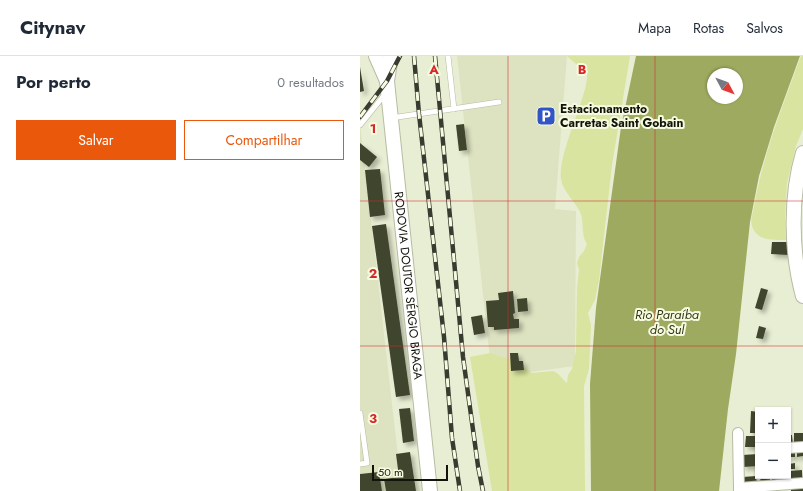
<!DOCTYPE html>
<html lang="pt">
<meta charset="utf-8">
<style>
body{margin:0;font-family:Jost,sans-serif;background:#f2f2f3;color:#1f2937}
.controls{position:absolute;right:12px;bottom:12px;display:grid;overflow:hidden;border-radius:0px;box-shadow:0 1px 3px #0004}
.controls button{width:36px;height:36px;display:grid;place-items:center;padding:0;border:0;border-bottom:1px solid #e0e1e3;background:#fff;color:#1f2937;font:20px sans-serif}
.compass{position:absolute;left:347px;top:12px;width:36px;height:36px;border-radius:50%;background:#fff;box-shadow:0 1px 3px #0004;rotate:131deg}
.scale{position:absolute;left:12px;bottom:10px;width:76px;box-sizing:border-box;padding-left:4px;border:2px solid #12140b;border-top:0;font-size:11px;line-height:14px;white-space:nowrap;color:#12140b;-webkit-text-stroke:3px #f6fbe0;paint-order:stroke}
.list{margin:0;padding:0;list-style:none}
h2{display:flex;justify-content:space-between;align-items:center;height:52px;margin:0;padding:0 16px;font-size:17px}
h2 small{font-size:13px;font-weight:400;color:#747a83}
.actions{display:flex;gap:8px;padding:12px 16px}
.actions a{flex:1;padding:9px 0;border:1px solid #ea580c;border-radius:0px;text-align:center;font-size:14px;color:#ea580c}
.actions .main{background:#ea580c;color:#fff}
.map{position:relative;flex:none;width:443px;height:435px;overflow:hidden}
header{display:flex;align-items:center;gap:24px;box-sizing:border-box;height:56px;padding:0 20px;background:#fff;border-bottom:1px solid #e0e1e3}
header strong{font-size:19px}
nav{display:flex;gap:22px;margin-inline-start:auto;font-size:14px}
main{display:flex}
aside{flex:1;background:#fff}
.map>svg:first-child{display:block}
.built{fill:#dde3c1}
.green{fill:#d8e49f}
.water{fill:#9eaa5f;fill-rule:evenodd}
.building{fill:#41452f;filter:url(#shadow)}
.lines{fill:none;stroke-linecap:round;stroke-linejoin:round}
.service-casing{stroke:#b6bca2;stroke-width:6}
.minor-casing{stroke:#b6bca2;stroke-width:12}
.secondary-casing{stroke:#b6bca2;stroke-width:16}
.service{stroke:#fff;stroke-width:5}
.minor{stroke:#fff;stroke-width:10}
.secondary{stroke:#fff;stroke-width:14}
.rail-casing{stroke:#383b2f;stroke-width:4.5}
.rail{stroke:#f6fbe0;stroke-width:3;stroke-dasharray:9;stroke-linecap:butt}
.grid{fill:none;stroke:#d62828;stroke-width:1;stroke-opacity:0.55}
.labels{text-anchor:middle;stroke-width:4;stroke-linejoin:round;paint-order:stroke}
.poi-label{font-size:12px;font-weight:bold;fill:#12140b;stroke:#f6fbe0;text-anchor:start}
.street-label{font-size:12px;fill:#12140b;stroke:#f6fbe0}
.water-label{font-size:13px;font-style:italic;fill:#333817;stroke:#f6fbe0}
.grid-label{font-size:13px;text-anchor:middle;font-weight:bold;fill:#d62828;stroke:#f6fbe0;stroke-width:4;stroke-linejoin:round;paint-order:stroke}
</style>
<header>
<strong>Citynav</strong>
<nav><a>Mapa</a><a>Rotas</a><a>Salvos</a></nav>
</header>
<main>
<aside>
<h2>Por perto<small>0 resultados</small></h2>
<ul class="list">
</ul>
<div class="actions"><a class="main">Salvar</a><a>Compartilhar</a></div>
</aside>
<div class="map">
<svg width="443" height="435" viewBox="0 0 443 435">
<defs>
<filter id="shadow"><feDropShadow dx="3.5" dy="3.5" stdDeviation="2" flood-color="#0004"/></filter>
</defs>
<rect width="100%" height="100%" fill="#e8eed3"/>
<!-- built -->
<g class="built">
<path d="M97,0H207L195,153L216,155L215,310L132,321Z"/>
<path d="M0,68L42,435H0Z"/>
</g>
<!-- green -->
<g class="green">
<path d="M207,0H270L252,109L239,224L235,244L228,257L231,269L229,313L224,330L225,435H132L110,301L130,297L141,301L152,302L172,317L193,315C199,317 202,323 207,327L208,319L212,313L216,295L217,232L219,214L217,207L219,201L224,195L227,188C221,180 224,167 221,158C216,146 203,136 201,123C197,95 234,29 226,14L216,8Z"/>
<path d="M441,0H443V73L436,90L427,127L425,161L426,184C412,184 397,185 392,170C390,164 393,157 394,151C403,99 423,49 441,0Z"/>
</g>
<!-- water -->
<path class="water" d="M276,0H440L414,71L399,120L390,166L376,298L368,353L359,435H231L230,328L236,252L261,71ZM353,18H377V42H353Z"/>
<!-- building -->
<g class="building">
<path d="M0,11L4,35L0,36Z"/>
<path d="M104,68L107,94L99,95L96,69Z"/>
<path d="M0,87L17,101L9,111L0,104Z"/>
<path d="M20,113L25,159L10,161L5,114Z"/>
<path d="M26,168L50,339L36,341L12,170Z"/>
<path d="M412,186H428V199L411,198Z"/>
<path d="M401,232L408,234L402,254L395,252Z"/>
<path d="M153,235L155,257L153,258L154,263H159V272L134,274V271H128L126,245L139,244L138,237Z"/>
<path d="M167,242L168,255L158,256L157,243Z"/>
<path d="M122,259L125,277L114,279L111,261Z"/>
<path d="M399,270L406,272L403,283L396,282Z"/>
<path d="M150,297H158L159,305H163L164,314L151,315Z"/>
<path d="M50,352L54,385L43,387L39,353Z"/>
<path d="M391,355L398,356V377H390Z"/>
<path d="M434,377H443V389L434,390Z"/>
<path d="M428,379H432L433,390H428Z"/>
<path d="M386,380H397L396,391H385Z"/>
<path d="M443,393V400L437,401V394Z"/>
<path d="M435,395V401H428V396Z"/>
<path d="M50,396L56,435H26L24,423L39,421L36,398Z"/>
<path d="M398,398V410L383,411L382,399Z"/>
<path d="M435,407V413H430L429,408Z"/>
<path d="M442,414V423L430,424V415Z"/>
<path d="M19,416L22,435H0V418Z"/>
<path d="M396,420L397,428L384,430L383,421Z"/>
<path d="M400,420H410V429L401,430Z"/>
<path d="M412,420H429V426L412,427Z"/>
<path d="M443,432V435H431V433Z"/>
</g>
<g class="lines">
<defs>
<g id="service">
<path d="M88,0L94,53"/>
<path d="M31,62L139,46"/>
<path d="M0,69L26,37"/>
<path d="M0,357L7,407L0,408"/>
</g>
<g id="minor">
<path d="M378,377L379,432"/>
<path d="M428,392L443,391"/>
<path d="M379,435V432L443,427"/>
</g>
<g id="secondary">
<path d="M16,0L27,25"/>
<path id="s1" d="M31,0L27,25L28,35L70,435"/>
<path d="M443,97C430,140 431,197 443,240"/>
</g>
</defs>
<!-- service casing -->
<use href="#service" class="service-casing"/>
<!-- minor casing -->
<use href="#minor" class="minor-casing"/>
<!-- secondary casing -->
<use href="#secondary" class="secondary-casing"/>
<!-- service -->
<use href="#service" class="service"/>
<!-- minor -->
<use href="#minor" class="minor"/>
<!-- secondary -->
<use href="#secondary" class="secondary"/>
<defs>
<g id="rail">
<path d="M54,0L59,58L84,281L92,382L100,435"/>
<path d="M75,0L103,301L118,410L123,435"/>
<path d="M0,61L27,25L40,0"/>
</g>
</defs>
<!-- rail casing -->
<use href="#rail" class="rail-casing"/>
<!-- rail -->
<use href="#rail" class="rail"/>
</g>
<!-- grid -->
<path class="grid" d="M148,0V435M295,0V435M0,145H443M0,290H443"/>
<!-- icons -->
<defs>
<symbol id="parking-square" viewBox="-11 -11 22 22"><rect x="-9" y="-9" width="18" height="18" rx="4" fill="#3255c6" stroke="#f6fbe0"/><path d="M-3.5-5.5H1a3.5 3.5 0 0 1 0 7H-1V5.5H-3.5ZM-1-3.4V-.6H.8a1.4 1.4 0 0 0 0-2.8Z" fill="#fff"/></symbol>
</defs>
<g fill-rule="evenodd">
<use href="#parking-square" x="175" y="49" width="22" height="22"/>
</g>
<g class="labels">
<!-- poi labels -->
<g class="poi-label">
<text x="200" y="57">Estacionamento<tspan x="200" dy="14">Carretas Saint Gobain</tspan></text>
</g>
<!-- street labels -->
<g class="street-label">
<text dy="4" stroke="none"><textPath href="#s1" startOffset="231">RODOVIA DOUTOR SÉRGIO BRAGA</textPath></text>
</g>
<!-- water labels -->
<g class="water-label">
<text x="307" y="263">Rio Paraíba<tspan x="307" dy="15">do Sul</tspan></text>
</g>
</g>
<g class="grid-label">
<text x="74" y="18">A</text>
<text x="222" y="18">B</text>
<text x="13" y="77">1</text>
<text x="13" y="222">2</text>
<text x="13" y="367">3</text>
</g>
</svg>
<div class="controls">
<button>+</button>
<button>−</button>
</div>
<svg class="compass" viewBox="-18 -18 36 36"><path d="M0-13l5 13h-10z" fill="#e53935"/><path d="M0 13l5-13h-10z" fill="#747a83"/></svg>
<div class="scale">50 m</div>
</div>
</main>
